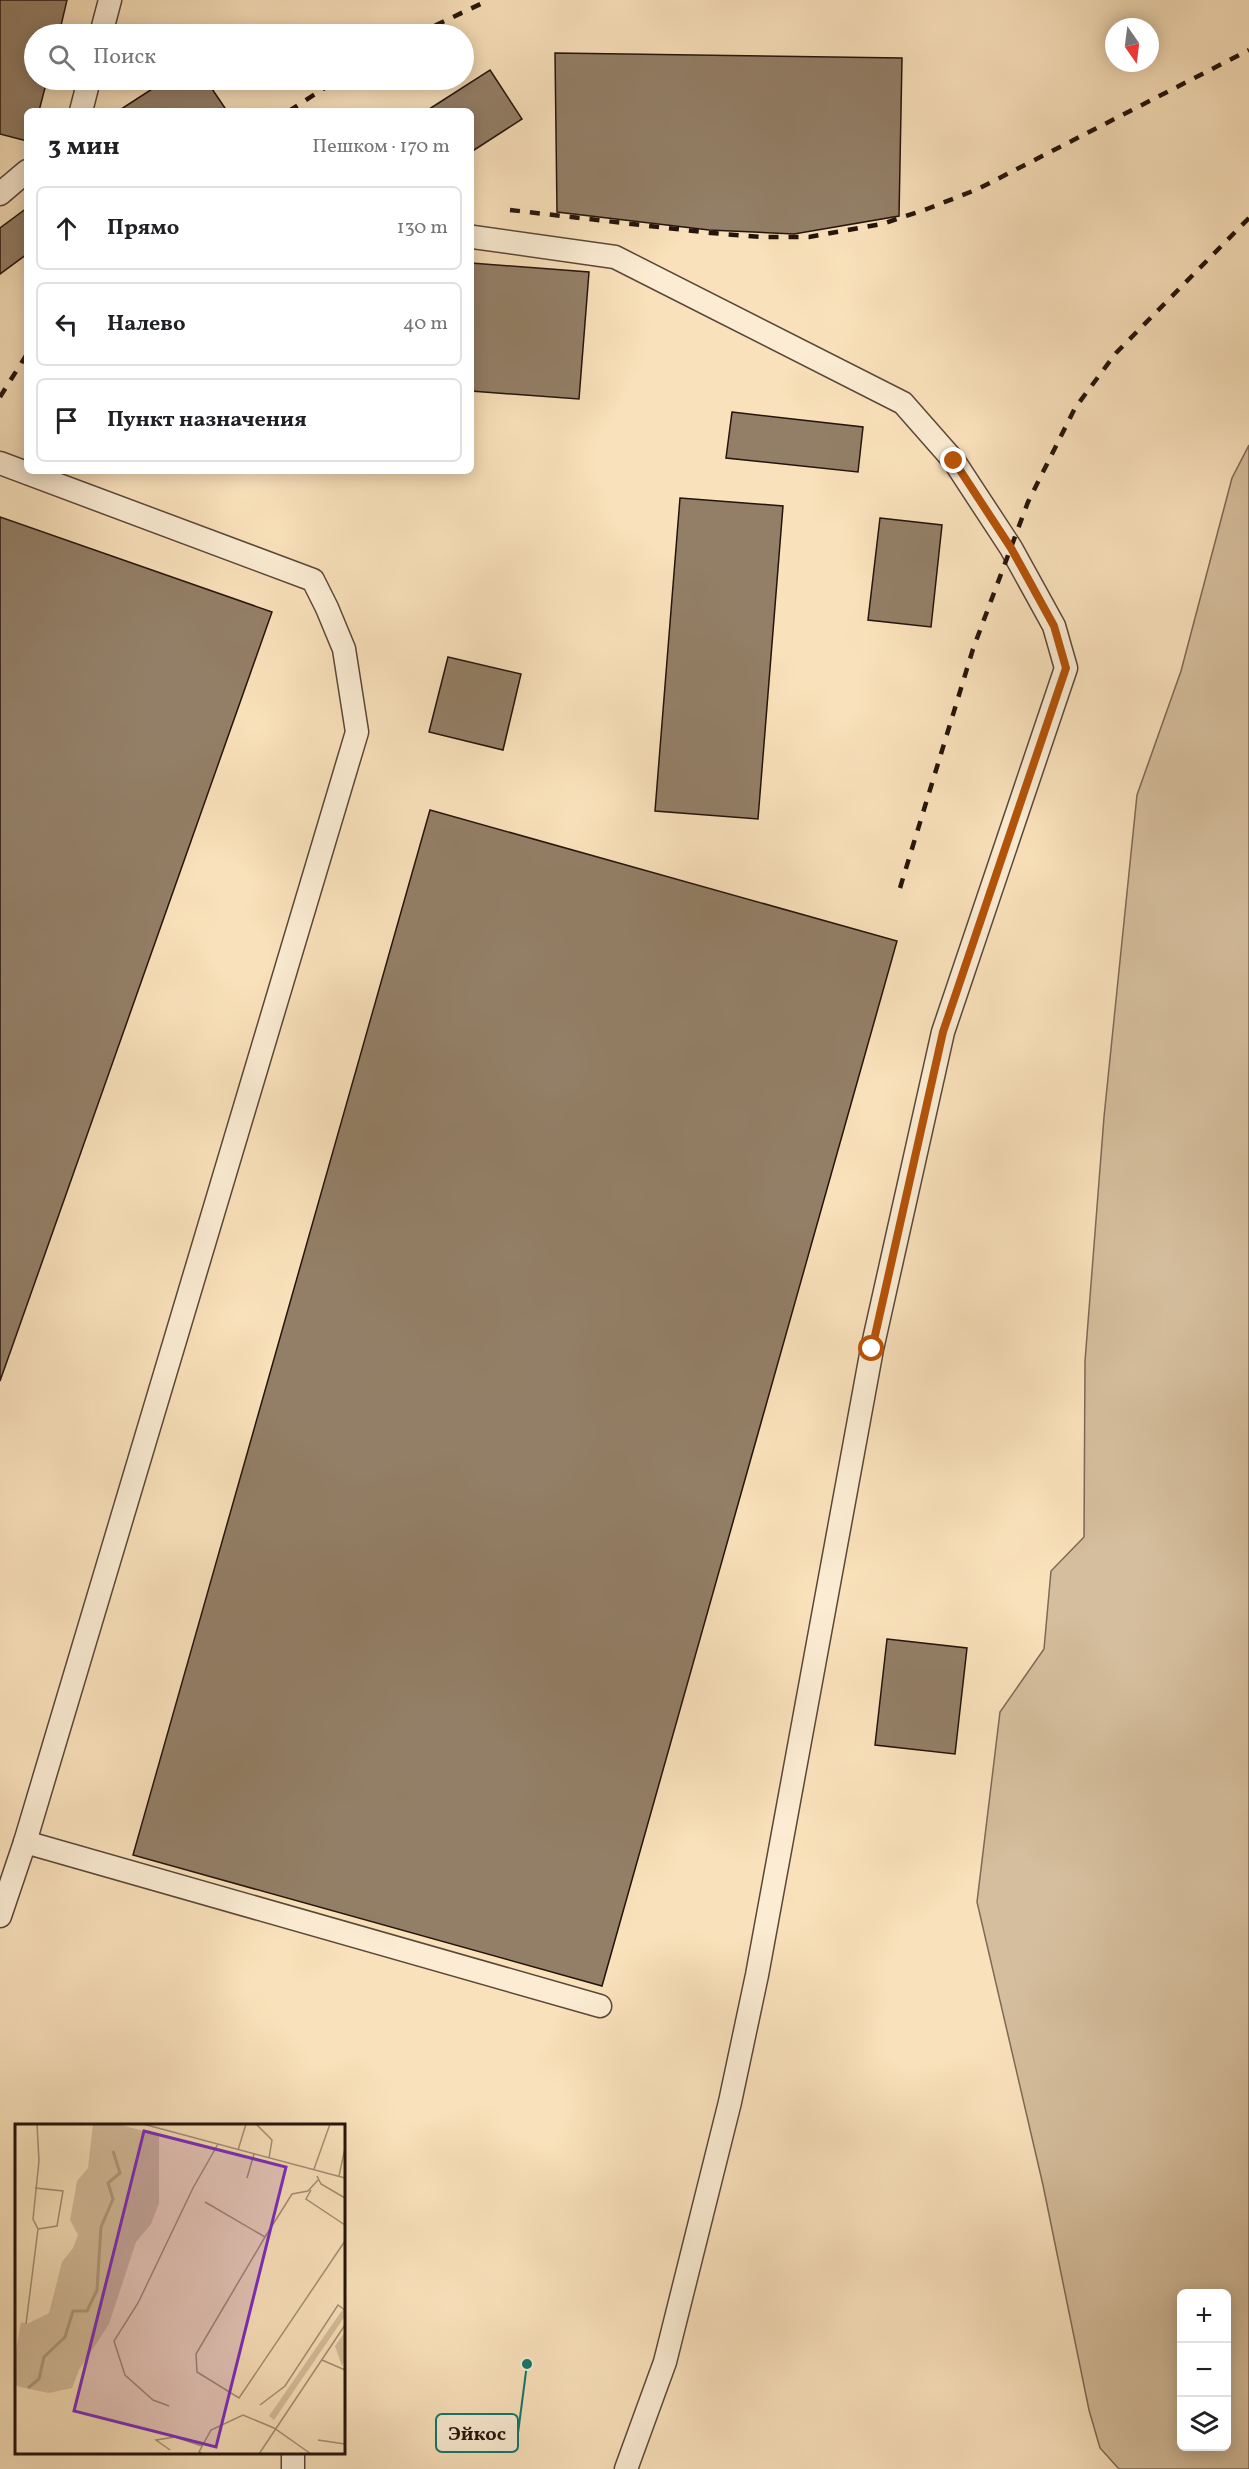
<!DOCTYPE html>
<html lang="ru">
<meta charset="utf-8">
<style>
body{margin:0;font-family:Vollkorn,serif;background:#f6f6f6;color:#202124}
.controls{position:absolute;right:18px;bottom:18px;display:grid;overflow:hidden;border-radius:9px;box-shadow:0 3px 15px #0003}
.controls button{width:54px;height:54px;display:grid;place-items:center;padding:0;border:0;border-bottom:2px solid #e0e0e0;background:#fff;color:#202124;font:30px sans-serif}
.compass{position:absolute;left:1105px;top:18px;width:54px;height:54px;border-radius:50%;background:#fff;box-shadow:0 3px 15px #0003;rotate:166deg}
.stop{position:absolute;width:18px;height:18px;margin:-14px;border:4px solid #b45309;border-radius:50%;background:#fff}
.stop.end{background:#b45309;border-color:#fff;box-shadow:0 2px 6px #0008}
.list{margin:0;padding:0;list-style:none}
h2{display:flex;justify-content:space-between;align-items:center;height:78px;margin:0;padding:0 24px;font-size:26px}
h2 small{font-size:20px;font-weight:400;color:#757577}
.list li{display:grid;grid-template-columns:39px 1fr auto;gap:18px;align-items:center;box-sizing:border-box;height:84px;margin:0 12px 12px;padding:0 12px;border:2px solid #e0e0e0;border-radius:9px}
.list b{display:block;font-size:22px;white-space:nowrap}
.list em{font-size:20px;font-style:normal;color:#757577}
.icon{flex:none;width:33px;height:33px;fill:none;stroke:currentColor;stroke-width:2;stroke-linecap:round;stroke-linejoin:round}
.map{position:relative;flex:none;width:1249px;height:2469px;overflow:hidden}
.search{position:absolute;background:#fff;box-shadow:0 3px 15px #0003;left:24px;top:24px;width:450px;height:66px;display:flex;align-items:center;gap:15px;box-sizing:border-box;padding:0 21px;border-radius:33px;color:#757577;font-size:22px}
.panel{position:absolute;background:#fff;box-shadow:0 3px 15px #0003;left:24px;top:108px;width:450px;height:366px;border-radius:9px}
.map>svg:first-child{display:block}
.green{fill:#d5be9d;stroke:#7d6954;stroke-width:1.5;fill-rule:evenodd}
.building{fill:#937f67;stroke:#25140b;stroke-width:1.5}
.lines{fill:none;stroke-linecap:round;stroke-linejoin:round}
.lane-casing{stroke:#5a4737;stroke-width:25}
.lane{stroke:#fbecd3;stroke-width:22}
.rail{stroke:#25140b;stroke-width:4.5;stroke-dasharray:10 10;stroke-linecap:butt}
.route{stroke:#b45309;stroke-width:8}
.inset-river{fill:none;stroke:#b19b7f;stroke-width:3}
.inset-road{fill:none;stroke:#a48f75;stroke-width:1.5}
.view{fill:#7b2cbf;fill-opacity:0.15;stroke:#7b2cbf;stroke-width:3}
.inset-edge{fill:none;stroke:#25140b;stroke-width:3}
.leader{fill:none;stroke:#0f766e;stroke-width:2}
.callout-dot{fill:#0f766e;stroke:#fbecd3;stroke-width:2}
.callout{fill:#fbecd3;stroke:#0f766e;stroke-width:2}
.callout-label{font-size:20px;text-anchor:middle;font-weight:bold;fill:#25140b}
</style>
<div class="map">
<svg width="1249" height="2469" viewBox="0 0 1249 2469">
<rect width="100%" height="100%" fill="#f9e1bb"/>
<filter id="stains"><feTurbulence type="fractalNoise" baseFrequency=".00333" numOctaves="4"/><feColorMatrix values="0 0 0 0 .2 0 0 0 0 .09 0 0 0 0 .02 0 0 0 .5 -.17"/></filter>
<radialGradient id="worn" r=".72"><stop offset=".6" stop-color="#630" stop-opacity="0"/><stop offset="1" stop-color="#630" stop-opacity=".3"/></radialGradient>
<!-- green -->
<path class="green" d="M1249,445V2469H1119L1100,2448L1089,2410L1043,2185L977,1902L1000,1712L1044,1649L1051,1571L1084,1537L1085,1361L1104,1117L1137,795L1181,671L1232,478ZM1182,2294H1226V2446H1182Z"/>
<!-- building -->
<g class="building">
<path d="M0,0H67L59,34H34V80H47L39,111H27V141L0,134Z"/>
<path d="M555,53L902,58L899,216L794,234L709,230L557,212Z"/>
<path d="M490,70L522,119L471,152V111H426Z"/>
<path d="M166,80H206L227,111H118Z"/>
<path d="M27,208V254L0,274V228Z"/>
<path d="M471,263L589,272L579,399L471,391Z"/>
<path d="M732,412L863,427L858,472L726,458Z"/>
<path d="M680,498L783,506L758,819L655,811Z"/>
<path d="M0,517L272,612L0,1381Z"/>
<path d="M880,518L942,525L931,627L868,620Z"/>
<path d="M448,657L521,674L503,750L429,732Z"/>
<path d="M430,810L897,941L602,1986L133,1855Z"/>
<path d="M887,1639L967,1648L955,1754L875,1745Z"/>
</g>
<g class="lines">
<defs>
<g id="lane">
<path d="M101,34L110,0"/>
<path d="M81,111L89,80"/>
<path d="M0,194L27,171"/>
<path d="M473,237L615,257L903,403L954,461L1011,548L1054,626L1066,668L943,1032L872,1349L757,1975L730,2102L665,2362L626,2469"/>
<path d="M0,463L313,580L327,608L344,649L357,732L25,1842L0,1916"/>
<path d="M25,1842L600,2006"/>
<path d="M293,2469V2452"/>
</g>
</defs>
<!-- lane casing -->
<use href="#lane" class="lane-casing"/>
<!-- lane -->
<use href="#lane" class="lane"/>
<!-- rail -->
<g class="rail">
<path d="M417,34L489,0"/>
<path d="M289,111L337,80"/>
<path d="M510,210L711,233L761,237H809L882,224L927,209L978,189L1249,50"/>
<path d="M0,397L27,354"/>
<path d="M900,888L973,649L1028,502L1075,408L1116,353L1249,218"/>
</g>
</g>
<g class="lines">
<!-- route -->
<path class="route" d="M872,1349L943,1032L1066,668L1054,626L1011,548L954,461"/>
</g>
<!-- overview -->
<g transform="translate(15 2124)">
<rect width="330" height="330" fill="#f9e1bb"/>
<path d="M78,0H102L144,11V79L136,100L121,118L94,200L64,246L57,264L34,269L5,263L0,261V231L6,198L12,200L34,189L47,138L58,124L63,111L55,96L62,57L73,44ZM330,182V192L259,296L254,292ZM330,208V236L327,242L320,222Z" fill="#d5be9d"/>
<path class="inset-river" d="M13,264L24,255L29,233L50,213L58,187H72L82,166L86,103L98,75L93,59L105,49L98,27"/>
<path class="inset-road" d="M128,0L330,54M241,0L257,16L254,34M223,26L231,0M299,45L315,0M302,52L306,60L330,74M324,52L330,24M232,54L239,30M303,56L293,67L277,70L250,113L181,230L182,248L224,274L330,117M20,64L48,67L42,102L23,105M296,66L291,75L330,101M190,78L250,113M11,200L23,105L18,95L24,37L22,0M307,236L330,246M245,281L270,262L323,181L330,186M154,282L138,276L110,251L99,217L123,179L178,64L203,20M303,316L330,320M155,326L141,316L160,313L187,322M188,330L184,328L196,306L228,291L259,304L296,330M244,330L330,201"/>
<path class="view" d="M129,7L271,43L201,323L59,287Z"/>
<rect width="330" height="330" class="inset-edge"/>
</g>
<!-- callouts -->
<path class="leader" d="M527 2364L518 2433"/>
<circle class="callout-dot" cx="527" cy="2364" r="6"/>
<rect class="callout" x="436" y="2414" width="82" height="38" rx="6"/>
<g class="callout-label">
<text x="477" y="2440">Эйкос</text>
</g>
<rect width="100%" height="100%" filter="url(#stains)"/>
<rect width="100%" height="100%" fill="url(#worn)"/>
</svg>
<div class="controls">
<button>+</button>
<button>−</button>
<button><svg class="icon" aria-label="layers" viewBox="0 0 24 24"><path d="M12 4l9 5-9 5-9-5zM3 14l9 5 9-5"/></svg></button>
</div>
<svg class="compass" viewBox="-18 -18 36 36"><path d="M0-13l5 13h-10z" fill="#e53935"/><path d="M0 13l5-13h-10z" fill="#757577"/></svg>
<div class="stop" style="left:872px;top:1349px"></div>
<div class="stop end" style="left:954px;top:461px"></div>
<div class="search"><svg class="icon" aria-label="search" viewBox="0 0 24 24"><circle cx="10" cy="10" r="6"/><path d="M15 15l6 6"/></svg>Поиск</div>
<section class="panel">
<h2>3 мин<small>Пешком · 170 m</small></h2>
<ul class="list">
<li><svg class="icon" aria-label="ahead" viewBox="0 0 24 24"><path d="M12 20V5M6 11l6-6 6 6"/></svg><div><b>Прямо</b></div><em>130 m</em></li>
<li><svg class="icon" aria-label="left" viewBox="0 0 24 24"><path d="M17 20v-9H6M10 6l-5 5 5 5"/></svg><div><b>Налево</b></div><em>40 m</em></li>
<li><svg class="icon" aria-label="arrive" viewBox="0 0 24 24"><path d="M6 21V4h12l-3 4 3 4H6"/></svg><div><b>Пункт назначения</b></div></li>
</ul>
</section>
</div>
